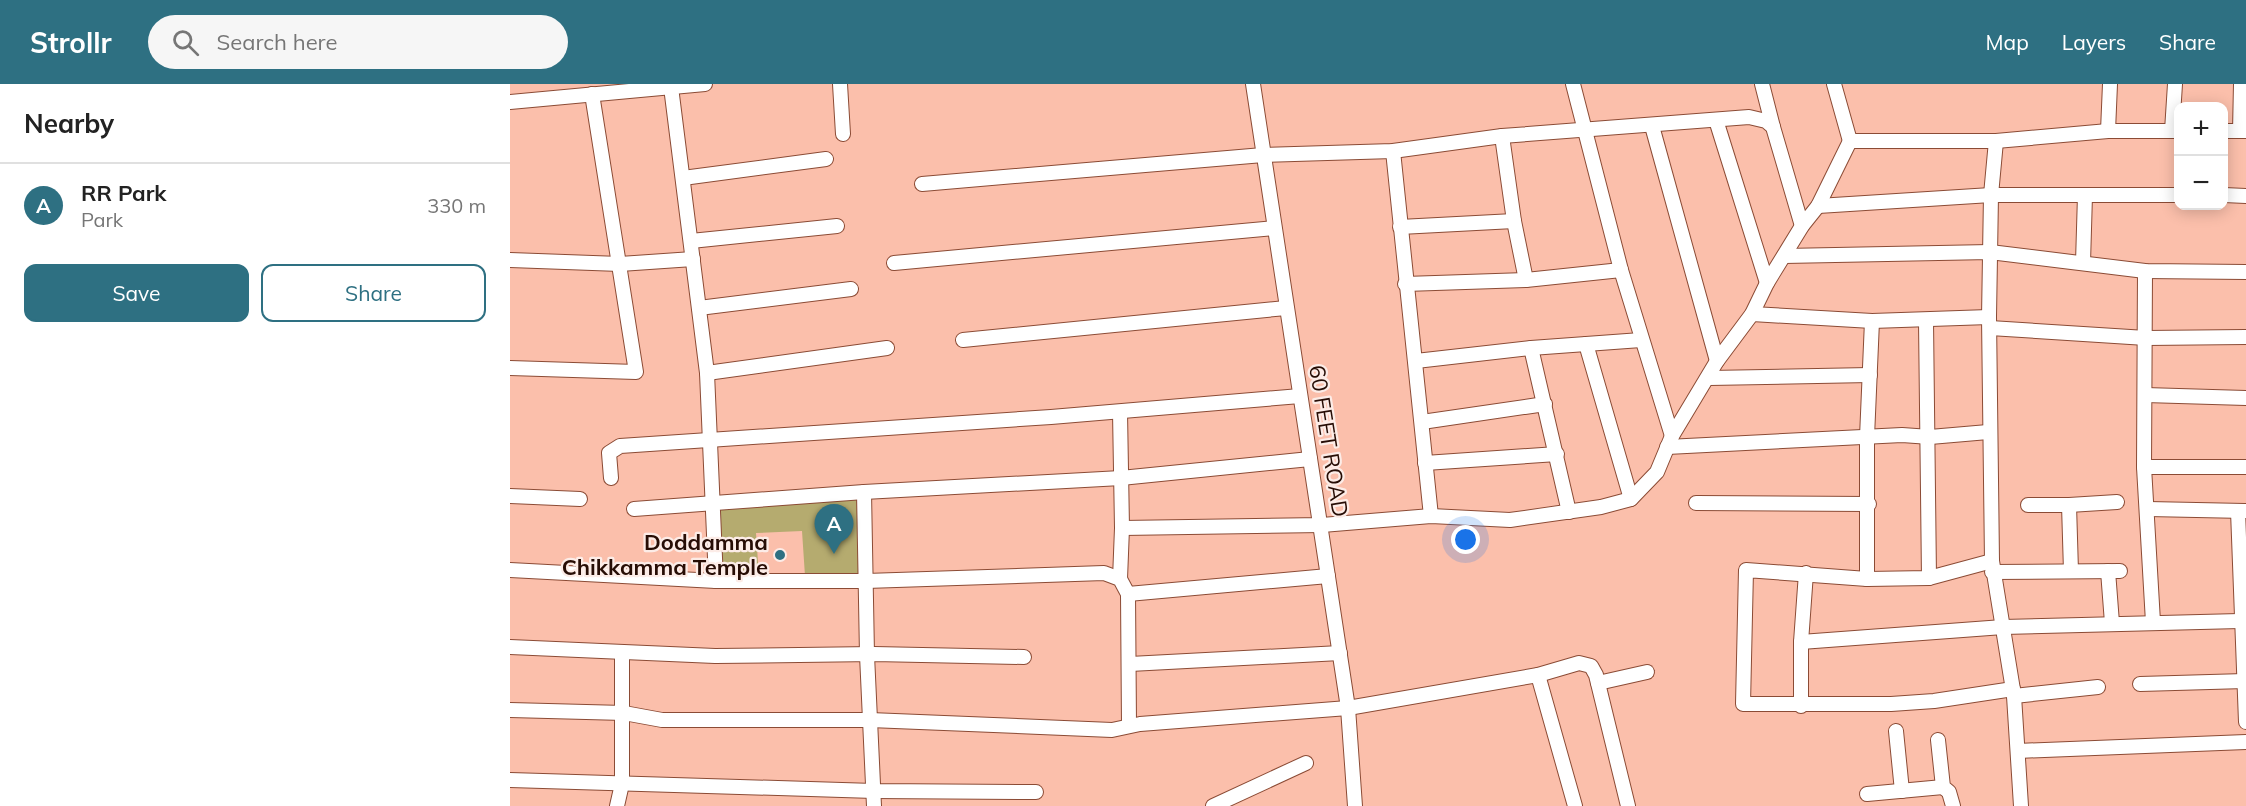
<!DOCTYPE html>
<meta charset="utf-8">
<style>
body{margin:0;font-family:Mulish,sans-serif;background:#f6f6f6;color:#222}
.controls{position:absolute;right:18px;top:18px;display:grid;overflow:hidden;border-radius:12px;box-shadow:0 3px 15px #0003}
.controls button{width:54px;height:54px;display:grid;place-items:center;padding:0;border:0;border-bottom:2px solid #e0e0e0;background:#fff;color:#222;font:30px sans-serif}
.you{position:absolute;left:956px;top:456px;width:21px;height:21px;margin:-15px;border:4px solid #fff;border-radius:50%;background:#1a73e8;box-shadow:0 0 0 9px #1a73e833}
.badge{display:grid;place-items:center;width:39px;height:39px;border-radius:50%;background:#2e7082;color:#fff;font-size:20px;font-weight:700}
.pin{position:absolute;translate:-50% -50px;filter:drop-shadow(0 2px 3px #0008)}
.pin::after{content:'';position:absolute;top:32px;width:21px;height:18px;background:inherit;clip-path:polygon(0 0,100% 0,50% 100%)}
.list{margin:0;padding:0;list-style:none}
h2{display:flex;justify-content:space-between;align-items:center;height:78px;margin:0;padding:0 24px;font-size:26px}
h2 small{font-size:20px;font-weight:400;color:#767676}
.list li{display:grid;grid-template-columns:39px 1fr auto;gap:18px;align-items:center;box-sizing:border-box;height:84px;padding:0 24px;border-top:2px solid #e0e0e0}
.list b{display:block;font-size:22px;white-space:nowrap}
.list p{margin:0;font-size:20px;white-space:nowrap;color:#767676}
.list em{font-size:20px;font-style:normal;color:#767676}
.actions{display:flex;gap:12px;padding:18px 24px}
.actions a{flex:1;padding:14px 0;border:2px solid #2e7082;border-radius:12px;text-align:center;font-size:21px;color:#2e7082}
.actions .main{background:#2e7082;color:#fff}
.icon{flex:none;width:33px;height:33px;fill:none;stroke:currentColor;stroke-width:2;stroke-linecap:round;stroke-linejoin:round}
.map{position:relative;flex:none;width:1736px;height:722px;overflow:hidden}
header{display:flex;align-items:center;gap:36px;box-sizing:border-box;height:84px;padding:0 30px;background:#2e7082;color:#fff}
header strong{font-size:28px}
nav{display:flex;gap:33px;margin-inline-start:auto;font-size:21px}
.search{width:420px;height:54px;background:#f6f6f6;display:flex;align-items:center;gap:15px;box-sizing:border-box;padding:0 21px;border-radius:33px;color:#767676;font-size:22px}
main{display:flex}
aside{flex:1;background:#fff}
.map>svg:first-child{display:block}
.green{fill:#b5ab6f}
.lines{fill:none;stroke-linecap:round;stroke-linejoin:round}
.minor-casing{stroke:#8b4b35;stroke-width:16}
.minor{stroke:#fff;stroke-width:14}
.poi-dot{fill:#2e7082;stroke:#fcece7;stroke-width:2}
.labels{text-anchor:middle;stroke-width:4.5;stroke-linejoin:round;paint-order:stroke}
.street-label{font-size:22px;fill:#270d05;stroke:#fcece7}
.poi-label{font-size:22px;font-weight:bold;fill:#270d05;stroke:#fcece7;text-anchor:end}
</style>
<header>
<strong>Strollr</strong>
<div class="search"><svg class="icon" aria-label="search" viewBox="0 0 24 24"><circle cx="10" cy="10" r="6"/><path d="M15 15l6 6"/></svg>Search here</div>
<nav><a>Map</a><a>Layers</a><a>Share</a></nav>
</header>
<main>
<aside>
<h2>Nearby<small></small></h2>
<ul class="list">
<li><span class="badge">A</span><div><b>RR Park</b><p>Park</p></div><em>330 m</em></li>
</ul>
<div class="actions"><a class="main">Save</a><a>Share</a></div>
</aside>
<div class="map">
<svg width="1736" height="722" viewBox="0 0 1736 722">
<rect width="100%" height="100%" fill="#fbbfab"/>
<!-- green -->
<path class="green" d="M352,415L354,490L295,492L292,447L246,449L249,493L210,494L207,419Z"/>
<g class="lines">
<defs>
<g id="minor">
<path d="M330,0L333,50"/>
<path d="M743,0L838,624L845,722"/>
<path d="M1063,0L1111,186L1162,352"/>
<path d="M1252,0L1263,43"/>
<path d="M1324,0L1340,57"/>
<path d="M161,3L197,289L206,497"/>
<path d="M0,18L195,0"/>
<path d="M1206,36L1257,199"/>
<path d="M1142,42L1207,277"/>
<path d="M1598,47L1600,0"/>
<path d="M1662,47L1665,0"/>
<path d="M1714,47H1736"/>
<path d="M1730,47L1731,0"/>
<path d="M992,52L1004,137L1016,196"/>
<path d="M1486,57L1481,111L1479,233L1482,477L1504,612L1511,722"/>
<path d="M883,67L921,432"/>
<path d="M173,94L316,75"/>
<path d="M412,100L753,71L883,67L992,52L1239,33L1256,37L1263,43L1292,142"/>
<path d="M1714,111L1736,112"/>
<path d="M1308,122L1481,111H1668"/>
<path d="M890,143L1004,137"/>
<path d="M181,157L327,142"/>
<path d="M1274,172L1480,168L1635,187L1736,188"/>
<path d="M0,176L110,180L183,175"/>
<path d="M384,179L764,144"/>
<path d="M1573,179L1575,111"/>
<path d="M1635,187L1634,383L1643,538"/>
<path d="M895,200L1016,196L1111,186"/>
<path d="M189,224L341,205"/>
<path d="M1242,230L1362,237L1479,233"/>
<path d="M1416,237L1419,494"/>
<path d="M1480,244L1636,254L1736,253"/>
<path d="M453,256L776,224"/>
<path d="M1076,260L1121,415"/>
<path d="M1021,264L1059,428"/>
<path d="M906,277L1021,264L1131,256"/>
<path d="M0,284L126,288L82,10"/>
<path d="M197,289L377,264"/>
<path d="M1199,294L1360,291"/>
<path d="M1635,311L1736,314"/>
<path d="M912,338L1035,320"/>
<path d="M1157,363L1392,351L1420,353L1478,348"/>
<path d="M915,379L1047,370"/>
<path d="M1634,383H1736"/>
<path d="M101,394L99,369L110,362L541,333L790,312"/>
<path d="M354,408L357,571L364,722"/>
<path d="M0,412L70,415"/>
<path d="M1186,419L1359,420"/>
<path d="M1518,421H1559L1561,487"/>
<path d="M1559,421L1607,418"/>
<path d="M124,425L354,408L611,394L800,375"/>
<path d="M1638,425L1735,427"/>
<path d="M1728,427L1736,638"/>
<path d="M612,444L812,441L921,432L1000,436L1091,423L1121,415L1147,388L1162,352L1207,277L1242,230L1257,199L1292,142L1308,122L1340,57H1486L1598,47H1668"/>
<path d="M1482,477L1419,494L1357,495L1236,486L1233,620H1381L1424,617L1503,605"/>
<path d="M0,486L206,497H356L594,489L610,495L618,510L619,641"/>
<path d="M1598,487L1602,539"/>
<path d="M1482,488L1610,487"/>
<path d="M610,495L612,444L610,328"/>
<path d="M1357,495V353L1362,237"/>
<path d="M618,510L818,492"/>
<path d="M1291,558L1493,543L1730,537"/>
<path d="M0,563L205,572L364,570L514,573"/>
<path d="M620,580L830,569"/>
<path d="M1028,591L1065,722"/>
<path d="M1088,599L1137,588"/>
<path d="M1630,600L1735,597"/>
<path d="M1504,612L1588,603"/>
<path d="M1291,622V558L1296,489"/>
<path d="M0,626L114,629L152,636H360L602,646L630,640L838,624L1028,591L1069,579L1081,582L1086,591L1118,722"/>
<path d="M1386,647L1392,707"/>
<path d="M1428,656L1433,703L1439,708L1443,722"/>
<path d="M1508,667L1736,658"/>
<path d="M0,696L364,707L526,708"/>
<path d="M1357,710L1433,703"/>
<path d="M107,722L112,700V568"/>
<path d="M703,722L796,679"/>
</g>
</defs>
<!-- minor casing -->
<use href="#minor" class="minor-casing"/>
<!-- minor -->
<use href="#minor" class="minor"/>
</g>
<!-- markers -->
<circle class="poi-dot" cx="270" cy="471" r="6"/>
<g class="labels">
<!-- street labels -->
<g class="street-label">
<text transform="translate(819 357) rotate(81)" y="8">60 FEET ROAD</text>
</g>
<!-- poi labels -->
<g class="poi-label">
<text x="258" y="466">Doddamma<tspan x="258" dy="25">Chikkamma Temple</tspan></text>
</g>
</g>
</svg>
<div class="controls">
<button>+</button>
<button>−</button>
</div>
<div class="you"></div>
<div class="pin badge" style="left:324px;top:470px">A</div>
</div>
</main>
